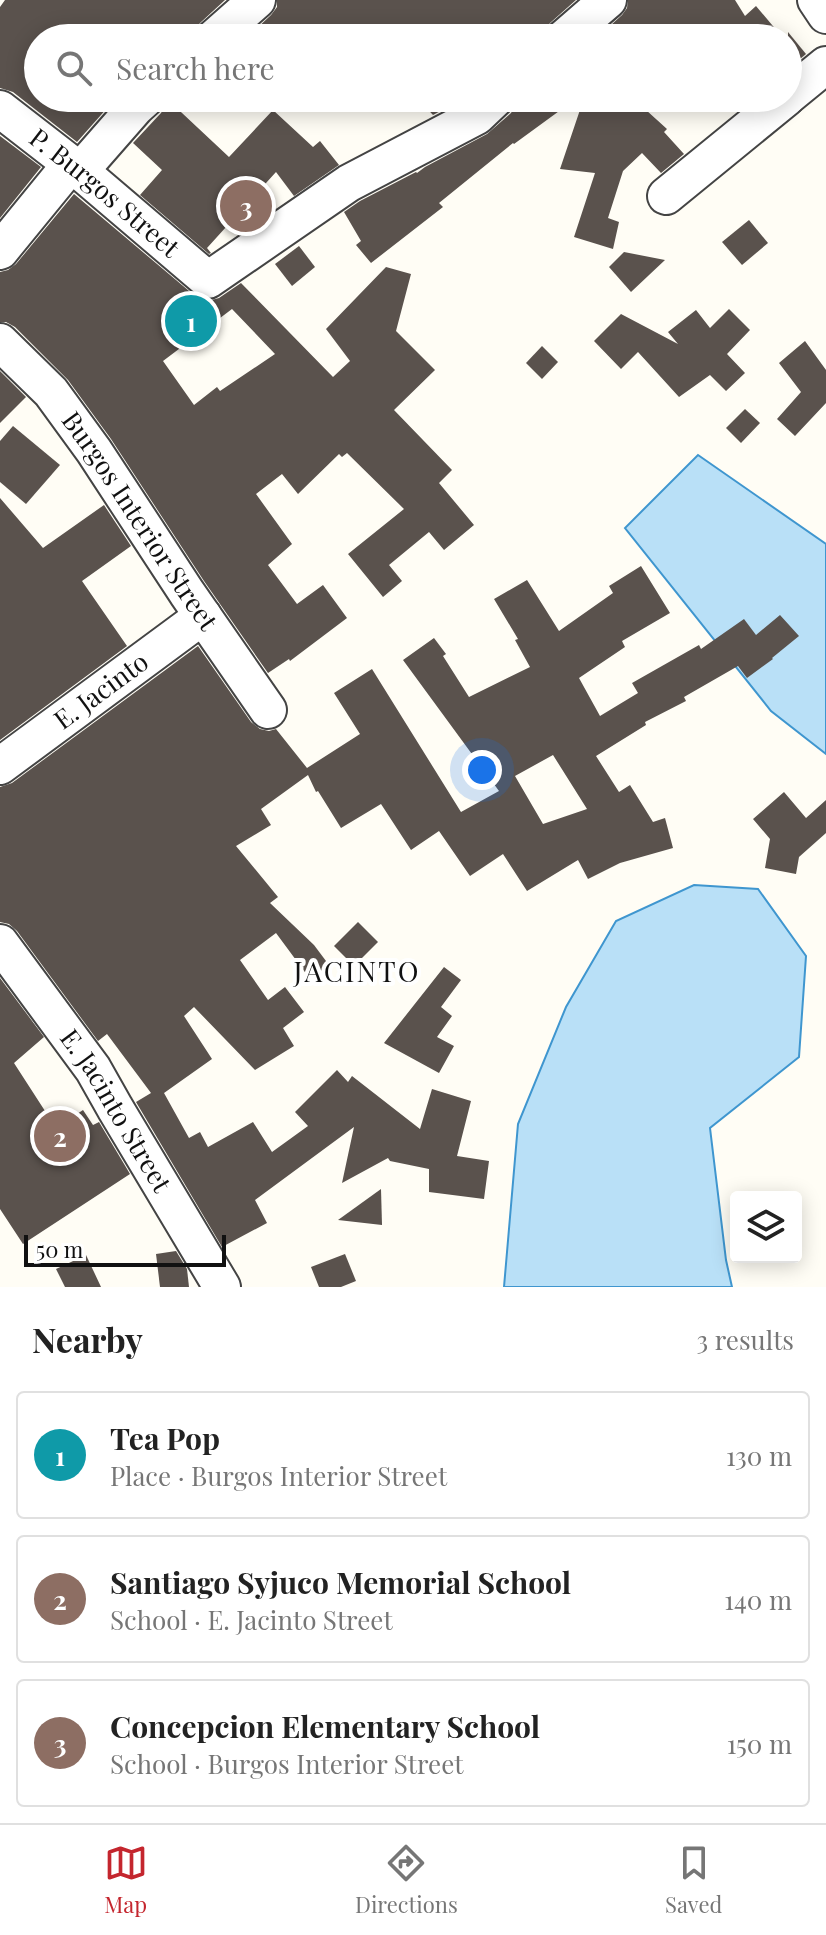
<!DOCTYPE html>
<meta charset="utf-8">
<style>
body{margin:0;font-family:"Playfair Display",serif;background:#f2f2f2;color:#222}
.controls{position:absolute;right:24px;bottom:24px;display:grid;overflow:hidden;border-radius:8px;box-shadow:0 4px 20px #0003}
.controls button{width:72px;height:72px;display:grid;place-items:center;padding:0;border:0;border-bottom:2px solid #e0e0e0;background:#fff;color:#222;font:40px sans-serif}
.scale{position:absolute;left:24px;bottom:20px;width:202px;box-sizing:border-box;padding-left:8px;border:4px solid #111;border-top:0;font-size:22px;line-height:28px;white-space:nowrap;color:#111;-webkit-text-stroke:6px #fff;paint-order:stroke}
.you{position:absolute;left:482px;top:770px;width:28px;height:28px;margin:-20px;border:6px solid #fff;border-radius:50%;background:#1a73e8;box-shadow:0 0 0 12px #1a73e833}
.badge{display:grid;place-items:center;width:52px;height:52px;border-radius:50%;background:#c4262e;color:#fff;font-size:26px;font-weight:700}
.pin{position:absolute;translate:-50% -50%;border:4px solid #fff;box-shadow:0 2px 8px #0006}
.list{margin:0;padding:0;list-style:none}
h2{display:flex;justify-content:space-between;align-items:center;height:104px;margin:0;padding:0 32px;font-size:34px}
h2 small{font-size:26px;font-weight:400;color:#767676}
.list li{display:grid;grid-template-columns:52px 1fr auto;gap:24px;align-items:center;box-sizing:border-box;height:128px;margin:0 16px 16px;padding:0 16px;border:2px solid #e0e0e0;border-radius:8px}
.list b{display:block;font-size:30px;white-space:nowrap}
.list p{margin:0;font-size:26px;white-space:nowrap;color:#767676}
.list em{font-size:26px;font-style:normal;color:#767676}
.icon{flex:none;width:44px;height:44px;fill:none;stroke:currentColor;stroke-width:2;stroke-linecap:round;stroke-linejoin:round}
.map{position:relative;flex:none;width:826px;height:1287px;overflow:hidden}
.search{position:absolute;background:#fff;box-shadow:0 4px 20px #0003;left:24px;right:24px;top:24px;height:88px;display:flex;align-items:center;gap:20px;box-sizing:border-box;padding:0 28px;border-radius:44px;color:#767676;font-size:30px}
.sheet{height:536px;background:#fff}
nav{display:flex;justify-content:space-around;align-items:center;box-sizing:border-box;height:112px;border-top:2px solid #e0e0e0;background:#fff;font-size:22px;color:#767676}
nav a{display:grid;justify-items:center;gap:4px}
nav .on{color:#c4262e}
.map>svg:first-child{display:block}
.water{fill:#b9e0f7;stroke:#3f96cf;stroke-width:2}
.building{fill:#5a524d;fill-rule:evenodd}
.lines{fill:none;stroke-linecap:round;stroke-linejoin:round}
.minor-casing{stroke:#444;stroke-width:40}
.minor{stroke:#fff;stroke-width:36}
.labels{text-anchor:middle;stroke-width:8;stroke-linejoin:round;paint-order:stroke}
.street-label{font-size:26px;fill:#111;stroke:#fff}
.neighbourhood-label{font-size:28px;letter-spacing:2px;fill:#111;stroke:#fff}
</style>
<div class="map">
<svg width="826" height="1287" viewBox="0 0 826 1287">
<rect width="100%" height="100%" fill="#fffdf5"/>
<!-- water -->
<g class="water">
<path d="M698,455L826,544V754L771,711L625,528Z"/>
<path d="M694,885L758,889L806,956L799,1057L710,1128L726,1260L732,1287H504L518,1124L566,1007L616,921Z"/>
</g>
<!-- building -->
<g class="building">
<path d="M5,0H225L200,23L194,31V38H38V98H116L77,142L13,92L0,88V7Z"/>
<path d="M277,0H576L550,23L545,30L544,38H310L299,27L286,38H260L254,31L271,15L277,7Z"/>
<path d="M628,0H735L745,16L756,6L783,38H620L611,25L622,15L627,8Z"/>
<path d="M788,32L806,54L788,69Z"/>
<path d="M166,98L229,157L273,110L313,147L320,141L339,165L294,196L276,172L207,248L211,253L209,254L140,195L162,170L133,143L161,113L166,105Z"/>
<path d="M417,98H465L433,115Z"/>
<path d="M516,98H577L514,144L513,143L439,203L443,207L371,263L356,245L361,241L344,212L360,201L416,172L417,173L425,167L487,134L511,113L516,105Z"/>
<path d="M584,98H664L646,110L667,129L664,132L684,154L661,173L642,153L623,171L608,218L619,222L613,249L574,237L595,173L560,169Z"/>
<path d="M0,136L41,167L0,218Z"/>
<path d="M74,194L195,296L208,301L219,298L241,283L333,377L350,361L326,329L386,267L411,274L396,331L435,370L394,410L452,470L439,483L474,525L444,550L429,532L389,565L402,581L383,597L348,554L404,509L347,453L342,457L339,454L298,494L282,474L256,494L292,544L268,565L297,604L323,585L347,618L290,661L289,659L268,673L204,581L111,439L68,380L15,327L6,322H0V272L8,270L16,264ZM232,309L275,354L220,391L217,387L194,405L163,361Z"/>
<path d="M749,220L768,243L742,265L722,242Z"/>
<path d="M299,246L315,267L292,286L275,264Z"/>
<path d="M624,252L665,260L631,292L609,267Z"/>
<path d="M729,309L750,330L727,354L745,373L726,391L710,375L679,397L638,352L621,369L594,341L621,314L678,344L668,332L696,310L710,328Z"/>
<path d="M805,341L826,370V403L795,436L777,419L801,392L779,363Z"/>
<path d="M542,346L558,362L542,379L526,363Z"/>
<path d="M0,371L26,397L0,423Z"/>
<path d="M745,409L760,423L741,443L726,428Z"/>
<path d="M13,426L60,465L26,504L0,482V441Z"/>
<path d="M0,498L43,548L104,505L131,546L82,581L127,646L0,740Z"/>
<path d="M641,566L670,613L622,641L625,647L579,678L600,716L638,693L632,683L699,645L701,649L744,619L756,635L780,615L799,636L772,658L773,659L747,678L738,666L684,697L686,701L645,722L646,725L596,756L619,792L630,785L653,822L665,818L673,848L620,863L588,879L578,860L527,891L503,854L470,876L439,831L411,850L381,804L341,828L318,791L316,792L308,775L261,809L271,825L236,846L278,897L270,903L314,945L329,965L310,979L276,933L240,960L268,1000L285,987L304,1012L283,1028L294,1046L255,1070L194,1007L184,1016L212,1059L164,1093L189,1138L200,1132L208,1147L253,1122L272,1152L308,1126L295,1112L337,1070L348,1082L352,1076L420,1129L432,1089L471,1101L457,1156L489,1161L484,1199L429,1192V1169L390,1161L388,1158L342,1183L354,1127L255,1200L267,1223L222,1247L136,1102L151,1093L107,1034L98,1041L17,931L9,924L0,922V787L12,783L198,646L251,722L260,729L269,731L276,729L307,768L360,734L334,693L372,669L461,812L499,791L403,660L434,638L446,654L443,656L469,697L530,667L515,640L518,639L494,599L527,580L559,631L613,593L609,586ZM553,755L587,809L543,824L515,776Z"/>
<path d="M784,792L806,818L826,800V833L799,857L796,874L765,868L770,839L753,819Z"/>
<path d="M358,922L378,942L354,966L334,946Z"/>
<path d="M444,967L461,980L441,1007L452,1016L437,1037L454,1046L439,1073L384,1043Z"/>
<path d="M0,978L44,1037L14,1063L56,1128L83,1110L93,1125L99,1122L130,1174L23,1244L0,1209Z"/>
<path d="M381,1189L382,1225L338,1220Z"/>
<path d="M176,1251L187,1269L189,1287H160L156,1254Z"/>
<path d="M345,1254L356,1281L341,1287H319L311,1267Z"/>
<path d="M86,1255L101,1287H65L56,1269Z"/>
</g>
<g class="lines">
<defs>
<g id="minor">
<path d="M816,0L826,15"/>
<path d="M214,38L257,0"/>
<path d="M564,38L608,0"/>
<path d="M788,96L826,65"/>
<path id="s1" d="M0,109L80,171L208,280L349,183L477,116L496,98"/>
<path d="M80,171L136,107L146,98"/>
<path d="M666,196L786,98"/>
<path d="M0,251L71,164"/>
<path id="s2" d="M0,342L51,392L94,451L187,593L268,710"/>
<path id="s3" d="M0,766L203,616"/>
<path id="s4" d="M0,943L93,1069L115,1108L222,1287"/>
</g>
</defs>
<!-- minor casing -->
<use href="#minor" class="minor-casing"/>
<!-- minor -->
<use href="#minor" class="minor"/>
</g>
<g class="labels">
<!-- street labels -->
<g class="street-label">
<text dy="9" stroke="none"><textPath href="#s1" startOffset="134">P. Burgos Street</textPath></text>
<text dy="9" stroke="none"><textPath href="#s2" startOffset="228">Burgos Interior Street</textPath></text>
<text dy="9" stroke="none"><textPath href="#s3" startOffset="126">E. Jacinto</textPath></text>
<text dy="9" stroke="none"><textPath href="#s4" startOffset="204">E. Jacinto Street</textPath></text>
</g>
<!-- neighbourhood labels -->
<g class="neighbourhood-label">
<text x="357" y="982">JACINTO</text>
</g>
</g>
</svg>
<div class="controls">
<button><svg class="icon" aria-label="layers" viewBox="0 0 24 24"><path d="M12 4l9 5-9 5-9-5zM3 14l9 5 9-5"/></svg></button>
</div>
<div class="scale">50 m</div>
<div class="you"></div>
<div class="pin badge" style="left:191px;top:321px;background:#0f9aa8">1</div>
<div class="pin badge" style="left:60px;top:1136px;background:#8d6e63">2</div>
<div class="pin badge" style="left:246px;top:206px;background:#8d6e63">3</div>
<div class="search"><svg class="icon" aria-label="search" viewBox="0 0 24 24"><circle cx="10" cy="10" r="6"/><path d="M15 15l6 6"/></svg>Search here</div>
</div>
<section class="sheet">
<h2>Nearby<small>3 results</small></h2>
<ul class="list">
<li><span class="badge" style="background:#0f9aa8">1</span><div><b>Tea Pop</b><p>Place · Burgos Interior Street</p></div><em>130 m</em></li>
<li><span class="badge" style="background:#8d6e63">2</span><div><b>Santiago Syjuco Memorial School</b><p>School · E. Jacinto Street</p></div><em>140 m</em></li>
<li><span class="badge" style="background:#8d6e63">3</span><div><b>Concepcion Elementary School</b><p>School · Burgos Interior Street</p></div><em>150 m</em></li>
</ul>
</section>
<nav>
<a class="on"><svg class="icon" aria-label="map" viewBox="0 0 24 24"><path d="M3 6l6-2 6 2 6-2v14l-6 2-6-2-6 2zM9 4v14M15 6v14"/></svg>Map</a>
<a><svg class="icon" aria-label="directions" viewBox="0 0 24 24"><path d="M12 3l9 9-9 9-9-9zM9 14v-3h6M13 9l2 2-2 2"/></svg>Directions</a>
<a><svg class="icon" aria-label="saved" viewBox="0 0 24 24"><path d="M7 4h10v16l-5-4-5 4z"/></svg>Saved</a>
</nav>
